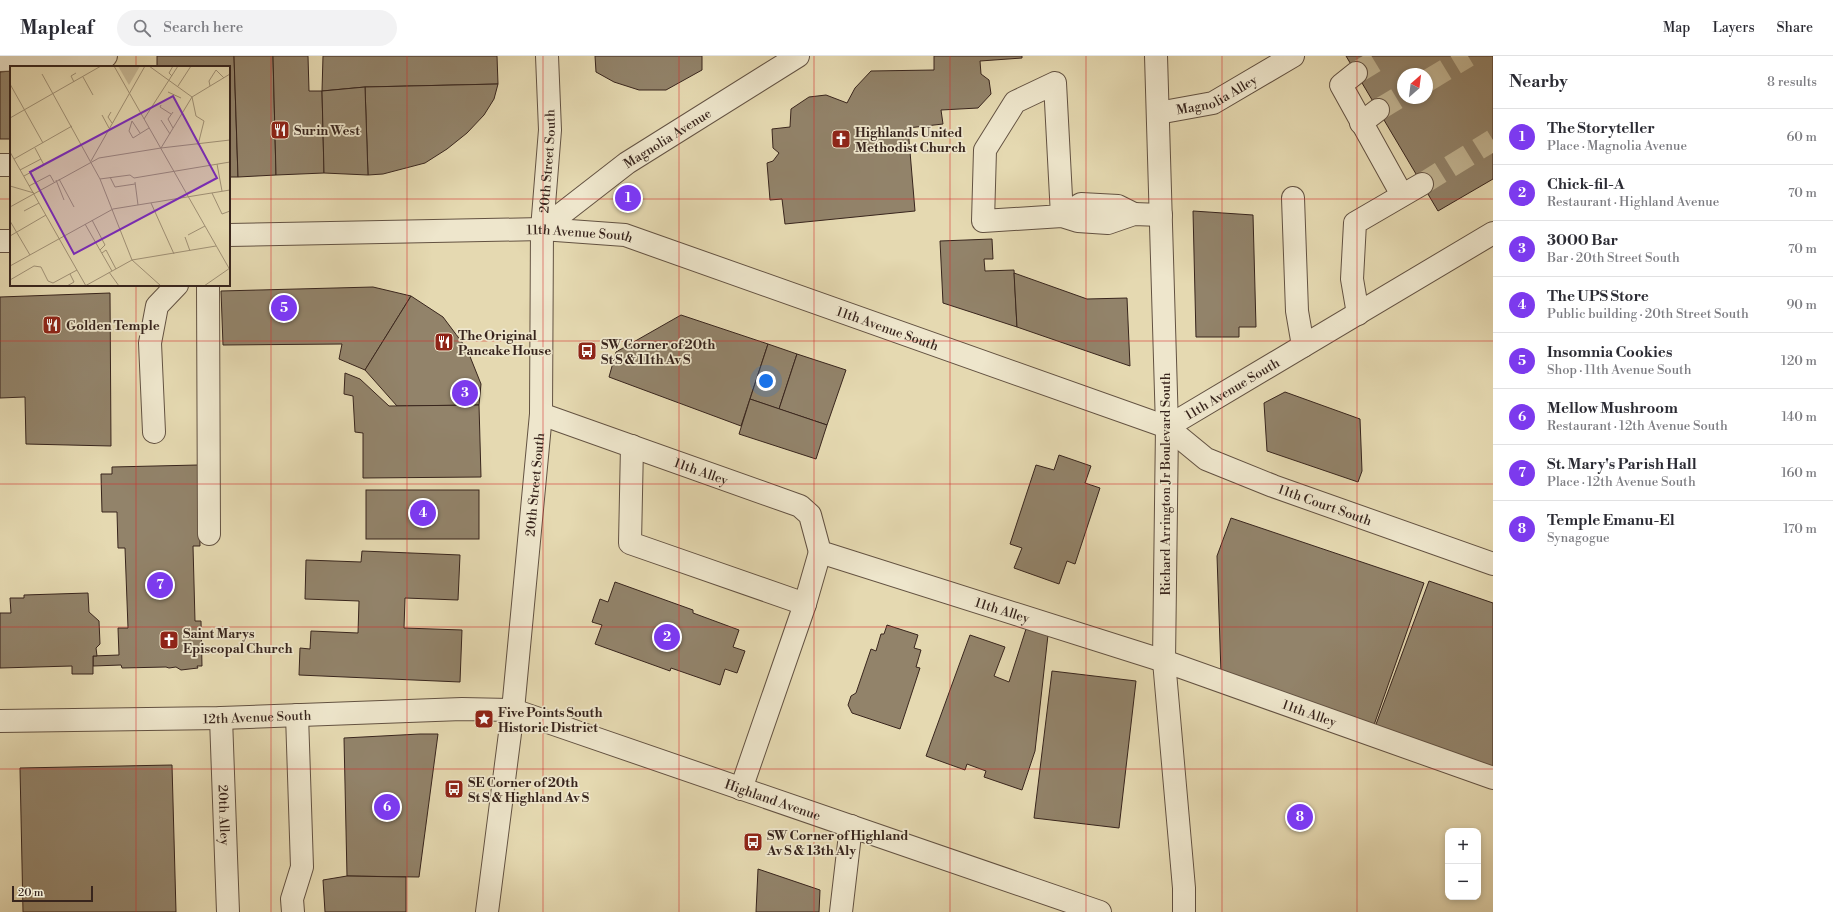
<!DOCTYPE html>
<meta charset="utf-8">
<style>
body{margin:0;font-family:"Libre Bodoni",serif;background:#f2f2f3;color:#2b2b33}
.controls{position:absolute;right:12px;bottom:12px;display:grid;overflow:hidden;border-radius:8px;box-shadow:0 2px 6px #0003}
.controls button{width:36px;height:36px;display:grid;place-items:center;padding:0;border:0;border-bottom:1px solid #e1e1e2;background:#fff;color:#2b2b33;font:20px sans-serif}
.compass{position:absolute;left:1397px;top:12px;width:36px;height:36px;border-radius:50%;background:#fff;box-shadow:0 2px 6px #0003;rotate:28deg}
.scale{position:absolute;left:12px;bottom:10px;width:81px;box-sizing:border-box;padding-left:4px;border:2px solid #38251d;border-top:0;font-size:11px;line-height:14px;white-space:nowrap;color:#38251d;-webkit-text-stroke:3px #eee6cc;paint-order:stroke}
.you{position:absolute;left:766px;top:325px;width:14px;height:14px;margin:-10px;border:3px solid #fff;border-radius:50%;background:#1a73e8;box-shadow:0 0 0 6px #1a73e833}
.badge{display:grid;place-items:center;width:26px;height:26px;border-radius:50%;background:#7c3aed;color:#fff;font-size:13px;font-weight:700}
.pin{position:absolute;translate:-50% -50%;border:2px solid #fff;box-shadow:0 1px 4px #0006}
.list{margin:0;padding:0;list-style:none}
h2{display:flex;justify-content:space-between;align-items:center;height:52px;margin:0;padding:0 16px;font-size:17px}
h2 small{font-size:13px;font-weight:400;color:#7c7c81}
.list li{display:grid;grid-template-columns:26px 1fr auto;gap:12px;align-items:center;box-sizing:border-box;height:56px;padding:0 16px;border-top:1px solid #e1e1e2}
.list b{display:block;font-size:15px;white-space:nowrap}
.list p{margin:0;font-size:13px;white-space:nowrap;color:#7c7c81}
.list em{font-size:13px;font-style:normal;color:#7c7c81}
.icon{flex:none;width:22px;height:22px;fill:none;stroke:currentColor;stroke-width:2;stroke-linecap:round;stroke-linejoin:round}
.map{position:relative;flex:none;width:1493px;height:856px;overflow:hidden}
header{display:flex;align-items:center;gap:24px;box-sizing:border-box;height:56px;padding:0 20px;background:#fff;border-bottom:1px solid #e1e1e2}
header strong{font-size:19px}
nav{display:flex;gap:22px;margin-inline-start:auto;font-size:14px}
.search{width:280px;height:36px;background:#f2f2f3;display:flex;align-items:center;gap:10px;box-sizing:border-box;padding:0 14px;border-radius:22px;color:#7c7c81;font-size:15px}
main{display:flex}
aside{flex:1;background:#fff}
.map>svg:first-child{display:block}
.building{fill:#92836a;stroke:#38251d;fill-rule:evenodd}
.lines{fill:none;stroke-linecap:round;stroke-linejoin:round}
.minor-tunnel{stroke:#c2b593;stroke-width:22;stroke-dasharray:22 11;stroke-linecap:butt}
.minor-casing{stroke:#635242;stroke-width:24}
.minor{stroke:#eee6cc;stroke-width:22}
.grid{fill:none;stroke:#d62828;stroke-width:1;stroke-opacity:0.55}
.labels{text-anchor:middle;stroke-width:3.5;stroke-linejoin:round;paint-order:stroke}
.street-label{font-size:13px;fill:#38251d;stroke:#eee6cc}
.poi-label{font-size:13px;font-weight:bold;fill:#38251d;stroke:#eee6cc;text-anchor:start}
.inset-road{fill:none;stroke:#a09176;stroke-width:1}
.view{fill:#7b2cbf;fill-opacity:0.15;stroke:#7b2cbf;stroke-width:2}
.inset-edge{fill:none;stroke:#38251d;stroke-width:2}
</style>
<header>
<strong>Mapleaf</strong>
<div class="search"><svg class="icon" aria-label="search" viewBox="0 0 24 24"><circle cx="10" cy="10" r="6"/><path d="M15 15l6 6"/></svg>Search here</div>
<nav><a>Map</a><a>Layers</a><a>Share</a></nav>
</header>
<main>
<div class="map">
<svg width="1493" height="856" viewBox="0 0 1493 856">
<rect width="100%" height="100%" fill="#e5d9b1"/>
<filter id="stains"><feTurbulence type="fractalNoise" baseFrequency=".005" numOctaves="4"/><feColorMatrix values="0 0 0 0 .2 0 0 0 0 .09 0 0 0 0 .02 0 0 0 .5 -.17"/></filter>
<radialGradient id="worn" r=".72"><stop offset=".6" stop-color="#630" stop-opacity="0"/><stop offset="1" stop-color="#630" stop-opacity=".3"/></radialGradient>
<!-- building -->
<g class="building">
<path d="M157,0H234L238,121H229V11H157Z"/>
<path d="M234,0H273L276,119L238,121Z"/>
<path d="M273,0H308L309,35H322L324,117L276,119Z"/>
<path d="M323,0H497L498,28L365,31L322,35Z"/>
<path d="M595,0H702V14L666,34H639L614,26L596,16Z"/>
<path d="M934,0H1022V2L980,5L981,18L989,24L991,38L978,52L941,54L943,68L908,72L915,155L785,168L782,143L770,144L767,107L773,105L779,97L773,92L772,73L790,71L791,53L809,41L826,39L847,47L855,32L871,15L934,14Z"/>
<path d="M1346,0H1493V123L1438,155ZM1403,18H1427V42H1403Z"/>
<path d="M11,15V83H0V16Z"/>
<path d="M498,28L494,43L484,59L467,77L447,93L425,107L383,118L368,119L365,31Z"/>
<path d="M365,31L368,119L324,117L322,35Z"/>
<path d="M1193,155L1253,159L1256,271H1239V281H1196Z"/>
<path d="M992,183L993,203H984L985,215L1014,214L1017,271L943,247L940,185Z"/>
<path d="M1014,217L1087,243L1127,242L1130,310L1017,271Z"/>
<path d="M373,231L411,240L365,314L339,303L342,288L223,289L221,235Z"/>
<path d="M110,237L111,390L26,388L25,341L0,342V241Z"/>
<path d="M411,240L443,261L467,293L481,328L479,349L397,350L365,314Z"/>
<path d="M681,259L768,288L741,370L609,321L616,296Z"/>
<path d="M768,288L797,298L779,353L750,343Z"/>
<path d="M797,298L846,314L827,369L779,353Z"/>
<path d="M345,317L360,323L389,350L479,349L481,421L363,422V377L355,376L353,340L344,338Z"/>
<path d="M1285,336L1360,363L1362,415L1358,426L1267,395L1264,347Z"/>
<path d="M750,343L827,369L816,403L739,378Z"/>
<path d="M1059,399L1091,410L1085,427L1100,432L1075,508L1067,505L1059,528L1014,512L1022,492L1010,488L1036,409L1054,414Z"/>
<path d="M198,409L200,490H193L195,565H201L202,610H197L198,612L181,614L176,611L169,612L166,611L122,612L121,609L93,610V600L119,599L118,572H128L125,492H118L117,456H102L101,418H112V411Z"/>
<rect x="366" y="434" width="113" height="49"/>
<path d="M1231,462L1424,527L1374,669L1221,617L1217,500Z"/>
<path d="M362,495L460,499L458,544L405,542L404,572L462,574L460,626L299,619L300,592L310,593L311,575L358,577L359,545L305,543L306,504L361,506Z"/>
<path d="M1429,525L1493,547V712L1375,671Z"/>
<path d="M615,526L693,554V557L739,574L733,591L745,595L737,617L725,613L720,629L671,612L670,615L595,588L602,569L592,566L600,543L608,546Z"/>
<path d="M88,537L89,556L99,565L100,588L96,592L97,600H93V618H72V610L0,612V557H11L10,542H24V539Z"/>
<path d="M887,569L918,579L914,592L921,594L916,611L920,612L900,673L852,657L848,649L851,640L856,637L871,593L876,595L881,578H884Z"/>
<path d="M1026,573L1048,579L1035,695L1022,734L984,721L986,715L967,708L965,714L926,700L970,579L1005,591L994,620L1009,626Z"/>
<path d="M1052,615L1136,625L1119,772L1034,762Z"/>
<path d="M420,678H438L419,821L347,820L344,682Z"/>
<path d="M172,709L176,856H23L20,712Z"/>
<path d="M758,813L820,834L819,856H756Z"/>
<path d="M347,820L406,821V856H325L323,824Z"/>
</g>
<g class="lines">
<!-- minor-tunnel -->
<g class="minor-tunnel">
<path d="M1356,17L1384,0"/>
<path d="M1427,25L1468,0"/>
<path d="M1378,54L1403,39"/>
<path d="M1422,128L1493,84"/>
</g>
<defs>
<g id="minor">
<path d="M1156,0L1167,371L1164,605L1184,832V856"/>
<path d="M0,4L106,0"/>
<path d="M1356,17L1341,29L1402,139"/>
<path id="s1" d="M1158,57L1213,47L1293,0"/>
<path d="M1361,67L1378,54"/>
<path d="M0,109H11"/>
<path d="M1293,142L1297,255L1303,290"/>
<path d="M1062,160L1055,27L1015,46L985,94L983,165L1062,160L1078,165L1108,167L1134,158L1161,159"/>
<path d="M1062,160L1081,148L1118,150L1134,158"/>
<path id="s2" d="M542,173L627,107L798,0"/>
<path id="s3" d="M229,179L542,173L625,179L1167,371L1493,177"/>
<path d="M0,185H11"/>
<path d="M208,229L209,478"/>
<path d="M1358,258L1352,223L1355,167L1422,128"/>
<path id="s4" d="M541,358L800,450L810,459L820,496L1164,605L1493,722"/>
<path id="s5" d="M1167,371L1206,403L1273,430L1493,508"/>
<path d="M154,376L150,287L157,250L177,229"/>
<path d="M632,390L630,487L805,548"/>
<path id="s6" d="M221,662L228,856"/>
<path id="s7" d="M0,665L221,662L462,653L513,654L1100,856"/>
<path d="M741,733L805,548L820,496"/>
<path d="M293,856L292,843L302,811L297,659"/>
<path id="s8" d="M487,856L513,654L541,358L542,173L550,74L547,0"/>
<path d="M841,856L851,770"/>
</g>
</defs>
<!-- minor casing -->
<use href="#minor" class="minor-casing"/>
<!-- minor -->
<use href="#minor" class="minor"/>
</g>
<!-- grid -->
<path class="grid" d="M136,0V11M271,0V856M407,0V856M543,0V856M679,0V856M814,0V856M950,0V856M1086,0V856M1222,0V856M1357,0V856M0,143H11M229,143H1493M136,229V856M0,285H1493M0,428H1493M0,571H1493M0,713H1493"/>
<!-- icons -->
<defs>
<symbol id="restaurant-square" viewBox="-11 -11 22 22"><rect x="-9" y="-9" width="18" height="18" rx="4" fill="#8f2418" stroke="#eee6cc"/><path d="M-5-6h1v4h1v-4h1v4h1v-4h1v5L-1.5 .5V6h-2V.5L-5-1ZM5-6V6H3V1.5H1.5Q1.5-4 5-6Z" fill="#fff"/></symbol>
<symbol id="church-square" viewBox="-11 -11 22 22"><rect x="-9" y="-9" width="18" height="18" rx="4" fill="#8f2418" stroke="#eee6cc"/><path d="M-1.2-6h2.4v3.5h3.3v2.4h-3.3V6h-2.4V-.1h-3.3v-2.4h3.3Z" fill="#fff"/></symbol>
<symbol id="bus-square" viewBox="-11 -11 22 22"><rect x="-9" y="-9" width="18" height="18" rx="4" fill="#8f2418" stroke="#eee6cc"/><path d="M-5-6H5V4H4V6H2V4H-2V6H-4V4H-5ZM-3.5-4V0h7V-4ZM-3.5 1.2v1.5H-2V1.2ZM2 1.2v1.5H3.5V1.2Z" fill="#fff"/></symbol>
<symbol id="sight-square" viewBox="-11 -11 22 22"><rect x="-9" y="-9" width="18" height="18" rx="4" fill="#8f2418" stroke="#eee6cc"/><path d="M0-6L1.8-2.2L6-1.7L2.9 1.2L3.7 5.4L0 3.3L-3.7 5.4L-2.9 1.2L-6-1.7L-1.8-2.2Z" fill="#fff"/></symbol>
</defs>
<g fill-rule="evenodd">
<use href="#restaurant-square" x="269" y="63" width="22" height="22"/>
<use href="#church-square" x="830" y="72" width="22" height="22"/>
<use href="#restaurant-square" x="41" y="258" width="22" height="22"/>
<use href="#restaurant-square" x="433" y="275" width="22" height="22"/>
<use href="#bus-square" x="576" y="284" width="22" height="22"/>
<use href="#church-square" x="158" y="573" width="22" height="22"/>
<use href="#sight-square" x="473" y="652" width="22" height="22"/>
<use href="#bus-square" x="443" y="722" width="22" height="22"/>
<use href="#bus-square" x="742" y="775" width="22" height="22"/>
</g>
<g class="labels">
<!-- street labels -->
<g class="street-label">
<text dy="5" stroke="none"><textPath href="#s1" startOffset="62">Magnolia Alley</textPath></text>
<text dy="5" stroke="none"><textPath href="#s2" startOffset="155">Magnolia Avenue</textPath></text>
<text dy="5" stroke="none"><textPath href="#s8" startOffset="754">20th Street South</textPath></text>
<text dy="5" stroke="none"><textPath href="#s3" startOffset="351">11th Avenue South</textPath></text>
<text dy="5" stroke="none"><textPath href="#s3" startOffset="675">11th Avenue South</textPath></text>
<text dy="5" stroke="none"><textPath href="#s3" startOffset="1047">11th Avenue South</textPath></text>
<text dy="5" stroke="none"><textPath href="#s4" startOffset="170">11th Alley</textPath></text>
<text transform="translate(1165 428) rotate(-90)" y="5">Richard Arrington Jr Boulevard South</text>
<text dy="5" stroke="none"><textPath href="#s8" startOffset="430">20th Street South</textPath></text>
<text dy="5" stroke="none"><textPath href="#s5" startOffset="178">11th Court South</textPath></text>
<text dy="5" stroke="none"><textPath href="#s4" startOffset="518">11th Alley</textPath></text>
<text dy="5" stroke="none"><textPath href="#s4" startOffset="842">11th Alley</textPath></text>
<text dy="5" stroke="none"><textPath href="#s7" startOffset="257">12th Avenue South</textPath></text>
<text dy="5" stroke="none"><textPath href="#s7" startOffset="788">Highland Avenue</textPath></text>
<text dy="5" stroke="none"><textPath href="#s6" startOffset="97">20th Alley</textPath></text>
</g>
<!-- poi labels -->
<g class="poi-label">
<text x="294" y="79">Surin West</text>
<text x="855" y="81">Highlands United<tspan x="855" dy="15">Methodist Church</tspan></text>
<text x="66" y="274">Golden Temple</text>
<text x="458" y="284">The Original<tspan x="458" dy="15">Pancake House</tspan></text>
<text x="601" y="293">SW Corner of 20th<tspan x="601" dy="15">St S &amp; 11th Av S</tspan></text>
<text x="183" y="582">Saint Marys<tspan x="183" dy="15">Episcopal Church</tspan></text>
<text x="498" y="661">Five Points South<tspan x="498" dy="15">Historic District</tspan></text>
<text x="468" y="731">SE Corner of 20th<tspan x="468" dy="15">St S &amp; Highland Av S</tspan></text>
<text x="767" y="784">SW Corner of Highland<tspan x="767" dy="15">Av S &amp; 13th Aly</tspan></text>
</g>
</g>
<!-- overview -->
<g transform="translate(10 10)">
<rect width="220" height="220" fill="#e5d9b1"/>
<path d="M108,0H130L119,19Z" fill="#c8ba98"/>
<path class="inset-road" d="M104,0L220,204M139,0L182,31M32,8L90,113L122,194L151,220M162,10L159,7L163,0M73,11L83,29M64,16L61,10L66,7M0,18L33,77M168,20L181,0M200,20L199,15L206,4L214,12M158,26L171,32M182,31L186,50L194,55L188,79M151,39L150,41L161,48M101,46L98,51L102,57M163,46L158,53L163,62M92,49L99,62M0,52L91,0M134,53L168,0M151,54L160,68M130,67L122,55L119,65L123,72L139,62M151,82L220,74M0,86L76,220M4,93L62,60M81,95L135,0M207,98L212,125M10,104L31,93M14,110L34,99L25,82M100,111L105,121L125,118M49,113L64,141M90,113L120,109L124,112L220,96M46,114L54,134M125,116L128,139M0,120L24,127M19,120L40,109L44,116M202,127L212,148L220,145M141,137L164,188M0,141L89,92L151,82L182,31L220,8M14,145L29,137M82,154L95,179L90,184M0,155L20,189M75,158L102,205M178,169L195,160M0,170L36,149M175,171L180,185M92,187L96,184L106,203M0,200L103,143L220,124M99,206L109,220M0,214L24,200L31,201L38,215L43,217L67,204M57,220L64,216L60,208M75,220L122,194L206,180M194,220L220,202"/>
<path class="view" d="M163,30L207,112L64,188L20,106Z"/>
<rect width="220" height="220" class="inset-edge"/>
</g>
<rect width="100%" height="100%" filter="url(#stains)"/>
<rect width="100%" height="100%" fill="url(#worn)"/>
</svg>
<div class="controls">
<button>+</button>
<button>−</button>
</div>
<svg class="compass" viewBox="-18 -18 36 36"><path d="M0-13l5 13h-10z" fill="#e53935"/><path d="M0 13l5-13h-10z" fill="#7c7c81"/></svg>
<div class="scale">20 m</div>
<div class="you"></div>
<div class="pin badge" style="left:628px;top:142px">1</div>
<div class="pin badge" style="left:667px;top:581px">2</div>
<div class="pin badge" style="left:465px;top:337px">3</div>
<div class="pin badge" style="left:423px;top:457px">4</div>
<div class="pin badge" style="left:284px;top:252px">5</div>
<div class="pin badge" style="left:387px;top:751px">6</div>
<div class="pin badge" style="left:160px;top:529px">7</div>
<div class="pin badge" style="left:1300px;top:761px">8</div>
</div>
<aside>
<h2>Nearby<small>8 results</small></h2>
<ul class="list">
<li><span class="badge">1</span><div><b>The Storyteller</b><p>Place · Magnolia Avenue</p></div><em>60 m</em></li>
<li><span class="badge">2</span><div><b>Chick-fil-A</b><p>Restaurant · Highland Avenue</p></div><em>70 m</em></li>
<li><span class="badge">3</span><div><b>3000 Bar</b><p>Bar · 20th Street South</p></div><em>70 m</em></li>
<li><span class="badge">4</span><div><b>The UPS Store</b><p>Public building · 20th Street South</p></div><em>90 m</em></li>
<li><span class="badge">5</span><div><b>Insomnia Cookies</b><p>Shop · 11th Avenue South</p></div><em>120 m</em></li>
<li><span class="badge">6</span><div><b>Mellow Mushroom</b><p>Restaurant · 12th Avenue South</p></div><em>140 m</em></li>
<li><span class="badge">7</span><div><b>St. Mary's Parish Hall</b><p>Place · 12th Avenue South</p></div><em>160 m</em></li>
<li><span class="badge">8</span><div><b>Temple Emanu-El</b><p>Synagogue</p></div><em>170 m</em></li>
</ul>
</aside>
</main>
